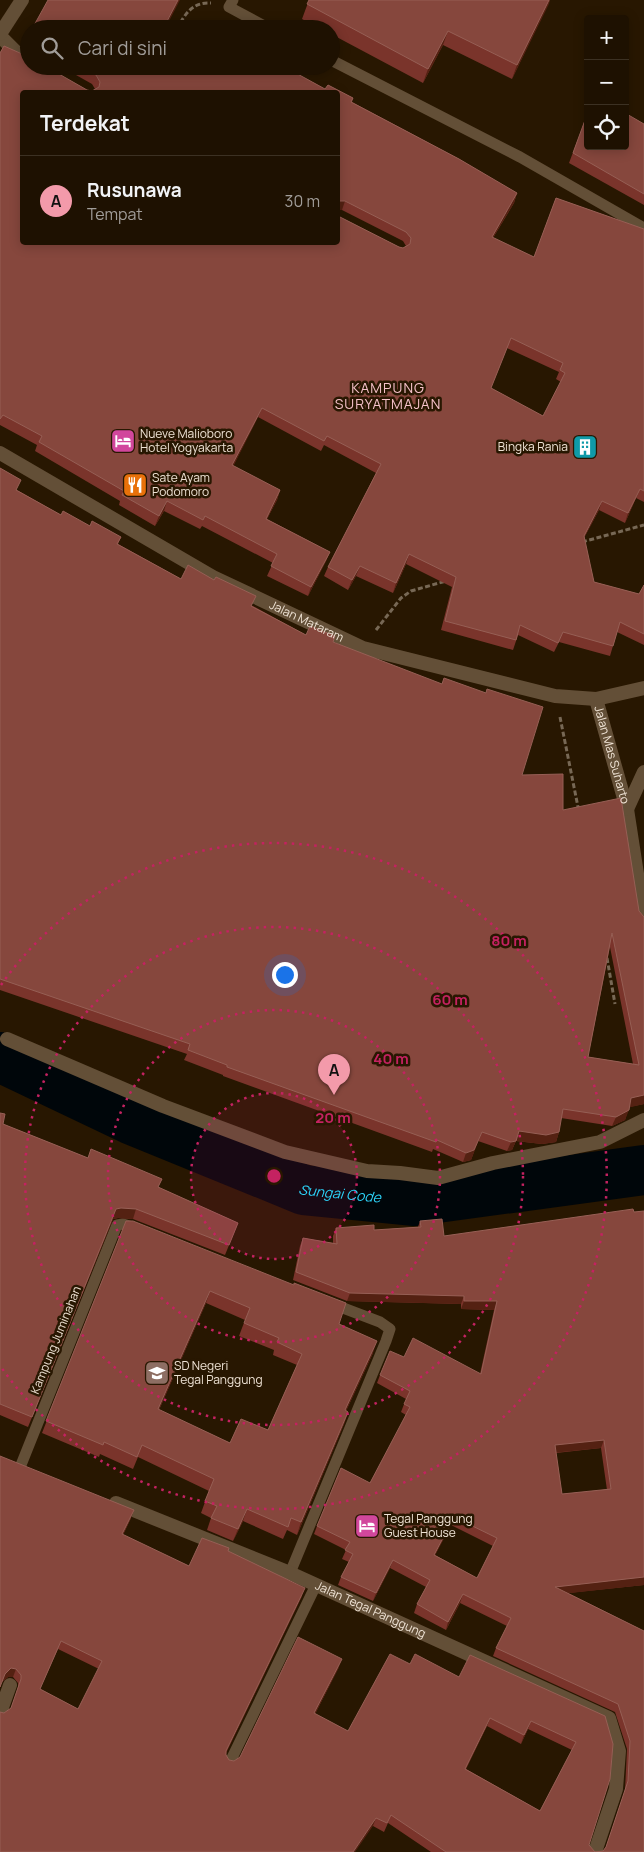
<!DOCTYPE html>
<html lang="id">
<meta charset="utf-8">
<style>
body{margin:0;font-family:Manrope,sans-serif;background:#261a0b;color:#f1f3f6}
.controls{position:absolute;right:15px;top:15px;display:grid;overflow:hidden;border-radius:5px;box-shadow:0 2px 12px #0003}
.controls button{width:45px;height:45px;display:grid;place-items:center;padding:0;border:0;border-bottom:1px solid #3c3123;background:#1e1101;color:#f1f3f6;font:25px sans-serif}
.you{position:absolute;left:284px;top:974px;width:18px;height:18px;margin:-12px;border:4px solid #fff;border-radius:50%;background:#1a73e8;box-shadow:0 0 0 8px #1a73e833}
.badge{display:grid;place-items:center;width:32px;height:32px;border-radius:50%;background:#f39aaa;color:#111;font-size:16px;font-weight:700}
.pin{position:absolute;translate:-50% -41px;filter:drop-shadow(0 1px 2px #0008)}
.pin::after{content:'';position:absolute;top:26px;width:18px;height:15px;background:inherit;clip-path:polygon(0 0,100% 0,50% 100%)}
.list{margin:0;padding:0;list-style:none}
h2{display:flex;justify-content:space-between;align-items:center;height:65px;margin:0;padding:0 20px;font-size:21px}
h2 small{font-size:16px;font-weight:400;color:#a19d99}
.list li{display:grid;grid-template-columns:32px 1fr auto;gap:15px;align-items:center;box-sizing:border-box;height:90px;padding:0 20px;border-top:1px solid #3c3123}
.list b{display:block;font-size:19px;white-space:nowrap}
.list p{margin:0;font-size:16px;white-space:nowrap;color:#a19d99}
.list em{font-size:16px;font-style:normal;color:#a19d99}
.icon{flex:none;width:28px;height:28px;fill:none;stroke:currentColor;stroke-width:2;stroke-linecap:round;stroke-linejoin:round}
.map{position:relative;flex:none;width:644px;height:1852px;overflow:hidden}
.search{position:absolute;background:#1e1101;box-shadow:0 2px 12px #0003;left:20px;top:20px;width:320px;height:55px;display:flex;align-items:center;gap:12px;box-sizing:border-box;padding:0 18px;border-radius:28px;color:#a19d99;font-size:19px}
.panel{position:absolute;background:#1e1101;box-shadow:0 2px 12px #0003;left:20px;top:90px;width:320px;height:155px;border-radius:5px}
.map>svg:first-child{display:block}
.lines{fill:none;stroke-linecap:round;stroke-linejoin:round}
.river{stroke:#00060a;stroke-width:50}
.path{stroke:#776855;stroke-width:3;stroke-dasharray:5 2.5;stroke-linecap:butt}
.service{stroke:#634f37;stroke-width:11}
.minor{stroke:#634f37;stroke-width:14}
.tertiary{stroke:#634f37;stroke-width:14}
.secondary{stroke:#634f37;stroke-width:14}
.wall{fill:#7a342b;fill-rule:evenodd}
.shaded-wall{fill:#542112}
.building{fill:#86473d;stroke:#965f55;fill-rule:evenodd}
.ring{fill:none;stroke:#c42261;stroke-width:2.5;stroke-dasharray:2.5 5}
.labels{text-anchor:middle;stroke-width:5;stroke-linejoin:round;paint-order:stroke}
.poi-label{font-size:12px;fill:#eee2d4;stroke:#281701;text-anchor:start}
.street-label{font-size:12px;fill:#eee2d4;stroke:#281701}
.neighbourhood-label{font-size:14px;letter-spacing:1px;fill:#f5c1c9;stroke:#281701}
.water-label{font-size:14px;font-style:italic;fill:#2cd3f9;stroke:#281701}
.centre{fill:#c42261;stroke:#281701;stroke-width:2.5}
.ring-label{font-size:15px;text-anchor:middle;font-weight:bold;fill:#c42261;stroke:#281701;stroke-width:5;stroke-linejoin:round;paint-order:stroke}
</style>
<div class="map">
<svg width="644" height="1852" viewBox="0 0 644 1852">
<rect width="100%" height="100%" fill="#281701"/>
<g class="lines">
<!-- river -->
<path class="river" id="s1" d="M0,1057L130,1119L304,1190L415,1201L644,1170"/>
<!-- path -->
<g class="path">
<path d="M177,29C185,14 192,2 211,3"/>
<path d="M582,542L644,525"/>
<path d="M376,630L401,598L411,591L446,581"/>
<path d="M560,717L579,812"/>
<path d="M607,958L615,1004"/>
</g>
<!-- service -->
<g class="service">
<path d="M233,0L229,7L270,29"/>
<path d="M331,60L520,157L644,228"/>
<path d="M21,1465L117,1225L123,1224L138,1229"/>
<path d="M290,1573L386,1341L390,1329L380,1322L330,1303"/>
<path d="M230,1762L316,1585"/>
</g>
<!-- minor -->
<g class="minor">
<path d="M0,36L15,51L29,59"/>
<path d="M7,1039L163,1106L285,1152L367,1171L400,1173L438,1178L493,1163L600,1142L644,1120"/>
<path id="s2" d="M116,1503L290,1573L609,1718L619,1751L616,1789L595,1852"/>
<path d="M0,1713L10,1685"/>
</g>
<!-- tertiary -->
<g class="tertiary">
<path d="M0,34L22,0"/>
<path id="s3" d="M596,699L627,809L644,919"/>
<path d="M627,809L644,772"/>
</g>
<!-- secondary -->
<path class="secondary" id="s4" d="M0,453L213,577L363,648L555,696L596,699L644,688"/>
</g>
<!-- wall -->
<g class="wall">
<path d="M309,0H550L512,79L443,45L423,83L331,34V29H321L302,19Z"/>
<path d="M29,34V49L24,46Z"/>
<path d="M4,46L29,57V66H45L87,90L92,91L95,89L92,84L60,66H215L217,67V66H283L325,89L328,85L353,98L352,102L459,159L517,193L514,203L493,238L534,257L556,198L644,229V502L636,498L625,523L599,510L584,538L594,582L639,594L644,585V645L617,632L610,656L559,642L554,652L518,635L513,650L441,630L452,587L406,564L393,593L356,576L348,590L324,576L328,567L376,473L324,445L321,451L258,417L233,466L280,490L277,500L267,519L330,552L326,561L308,596L267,576L273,563L202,526L200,529L164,511L155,526L119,505L120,501L35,451L37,445L0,425V53ZM22,92H338V210H342L403,241L406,246L403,248L399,247L338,216V242H22ZM507,348L559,372L556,379L561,382L543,416L491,388Z"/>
<path d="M588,112L644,124V205L569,163Z"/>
<path d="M0,468L17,490L61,515L121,537L118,544L181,579L253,606L306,635L333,642L522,775L563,810L644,917V1104L629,1107L625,1120L612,1126L561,1118L559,1132L556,1142L542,1144L516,1141L512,1150L507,1151L478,1141L471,1160L463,1162L433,1149L432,1152L223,1076V1075L184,1060L187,1054L0,990ZM610,947L633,1064L588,1057Z"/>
<path d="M0,1113L3,1124L88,1158L162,1179L158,1187L238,1223L225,1255L133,1219L118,1218L113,1219L28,1427L0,1415Z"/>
<path d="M634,1212L644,1585L568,1593L644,1631V1852H431L388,1823L384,1832L373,1826L4,1713L11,1708L18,1687V1683L13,1677H8L2,1682L0,1456L131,1518L123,1535L189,1566L228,1551L302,1596L226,1753V1755L229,1760L234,1761L240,1757L339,1667L315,1714L348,1731L410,1664L605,1716L589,1845L595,1852L603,1851L606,1847L625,1790L627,1749L615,1712L493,1656L496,1648L507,1626L460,1603L446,1630L414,1613L417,1604L426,1587L390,1568L373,1601L338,1585L341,1577L349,1562L342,1559L346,1550L314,1534L317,1526L370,1483L406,1415L401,1412L406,1399L377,1383L380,1375L404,1357L480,1374L494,1310L461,1309V1304L347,1301L293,1280L300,1246L303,1238L333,1243V1236L336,1228L374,1230L418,1227L420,1221L444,1236ZM601,1448L607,1490L562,1494L556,1453ZM451,1525L493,1546L477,1578L435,1555ZM58,1649L99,1669L78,1709L40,1689ZM487,1726L521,1744L528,1729L572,1750L540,1811L466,1769Z"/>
<path d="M126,1221L339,1324L373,1353L346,1411L348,1412L344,1424L297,1535L287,1530L283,1539L243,1521L233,1541L207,1530L211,1518L201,1513L209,1491L138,1457L133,1469L100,1454L99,1457L42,1433ZM206,1303L245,1320L239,1336L274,1350L273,1355L297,1365L268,1430L230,1443L159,1410Z"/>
</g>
<!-- shaded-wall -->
<g class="shaded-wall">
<path d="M178,0H180L165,29H163Z"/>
<path d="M549,0H550L549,4L512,79L517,65Z"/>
<path d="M448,31L443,45L423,83L428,69Z"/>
<path d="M517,193L514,203L488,246L492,237Z"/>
<path d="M338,201H345L342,210H338Z"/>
<path d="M262,408L258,417L229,475L232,465Z"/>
<path d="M640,489L636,498L625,523L628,513Z"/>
<path d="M280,490L277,500L262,528L266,519Z"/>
<path d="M167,501L164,511L155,526L159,516Z"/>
<path d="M602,501L599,510L580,545L584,536Z"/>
<path d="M330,552L326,561L308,596L311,587Z"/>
<path d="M409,554L406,564L393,593L396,583Z"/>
<path d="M360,566L356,576L348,590L352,580Z"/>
<path d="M644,1095V1104L627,1108L631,1098Z"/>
<path d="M629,1110L625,1120L612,1126L616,1117Z"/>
<path d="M519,1131L559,1132L556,1142L542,1144L516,1141L512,1150L507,1151L511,1142Z"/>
<path d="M482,1132L471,1160L463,1162L466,1153Z"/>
<path d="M121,1208L136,1209L133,1219L118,1218L113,1219L28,1427L116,1209Z"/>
<path d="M210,1291L206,1303L154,1421L158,1409Z"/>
<path d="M350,1293L464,1296L461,1304L347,1301Z"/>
<path d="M464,1301H497L494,1310L461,1309Z"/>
<path d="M377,1341L373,1353L341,1422L345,1410Z"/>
<path d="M348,1412L344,1424L297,1535L301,1522Z"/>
<path d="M604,1440L601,1448L552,1453L555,1445Z"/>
<path d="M247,1509L243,1521L233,1541L238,1529Z"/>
<path d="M134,1510L131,1518L119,1542L122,1534Z"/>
<path d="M454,1517L451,1525L431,1563L434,1555Z"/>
<path d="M393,1560L390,1568L373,1601L376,1593Z"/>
<path d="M644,1577V1585L552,1595L555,1587Z"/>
<path d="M305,1588L302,1596L223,1759L226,1751Z"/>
<path d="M463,1594L460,1603L446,1630L448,1622Z"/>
<path d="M342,1659L339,1667L311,1722L314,1713Z"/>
<path d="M11,1668L16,1669L13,1677H8L2,1682L5,1674Z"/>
<path d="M490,1718L487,1726L462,1777L465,1769Z"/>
<path d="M531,1721L528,1729L521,1744L524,1735Z"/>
<path d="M376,1818L373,1826L355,1852H353Z"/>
</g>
<!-- building -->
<g class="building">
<path d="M48,0H178L163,29H32Z"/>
<path d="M309,0H549L517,65L448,31L428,69L307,4Z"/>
<path d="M4,46L29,57V66H45L87,90L92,91L99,87L100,82L96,75L81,66H215L217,67V66H283L325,89L328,85L353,98L351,102L459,159L517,193L492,237L534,257L556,198L644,229V491L640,489L628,513L602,501L584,536L594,582L639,594L644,585V634L620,622L613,646L563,632L558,643L520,625L516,640L445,621L456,577L409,554L396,583L360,566L352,580L328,567L381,464L327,436L324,441L262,408L232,465L280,490L266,519L330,552L311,587L271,566L277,554L205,516L203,520L167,501L159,516L122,495L124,491L39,442L42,436L3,415L0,419V53ZM22,92H338V201H345L406,232L411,238L410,244L403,248L399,247L338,216V242H22ZM511,338L563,363L560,370L565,373L543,416L491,388Z"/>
<path d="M588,112V146H625V113L644,124V194L573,153Z"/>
<path d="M0,468L21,480L16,490L61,515L63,511L90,526L92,521L121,537L117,544L181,579L188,565L214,580L216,577L256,596L251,606L306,635L310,626L335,636L333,642L442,684L444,678L486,693L487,689L543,707L522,775L563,774V810L621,798L639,911L644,917V1095L631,1098L629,1110L616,1117L563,1109L559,1132L546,1135L519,1131L516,1141L511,1142L482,1132L474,1150L466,1153L437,1140L436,1142L227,1067V1065L188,1050L190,1044L0,979ZM612,933L639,1065L588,1057Z"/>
<path d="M0,1113L5,1114L3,1124L88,1158L91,1149L162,1179L158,1187L238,1223L229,1245L136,1209L121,1208L116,1209L32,1417L0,1404Z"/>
<path d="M633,1209L634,1212L644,1211V1577L555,1587L644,1631V1852H446L391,1815L387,1823L376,1818L353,1852H0V1712L4,1713L11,1708L21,1679V1675L16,1669L11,1668L5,1674L0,1687V1456L134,1510L122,1534L189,1566L202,1538L229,1548L228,1551L305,1588L226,1751V1755L229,1760L234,1761L240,1757L298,1637L342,1659L314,1713L348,1731L390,1654L410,1664L415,1654L459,1677L470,1655L605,1716L613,1744L610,1779L589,1845L595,1852L603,1851L606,1847L628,1781L630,1741L618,1704L496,1648L511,1618L463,1594L448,1622L417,1604L430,1580L393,1560L376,1593L341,1577L353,1554L345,1550L350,1542L317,1526L341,1468L370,1483L410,1407L404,1404L410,1391L380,1375L390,1351L404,1357L413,1338L481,1374L497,1301H464V1296L350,1293L296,1272L303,1238L337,1244L336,1228L374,1225V1230L421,1227L420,1221L442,1219L444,1236ZM604,1440L611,1489L562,1494L555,1445ZM454,1517L497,1538L477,1578L434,1555ZM61,1641L102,1661L78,1709L40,1689ZM490,1718L524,1735L531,1721L576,1742L540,1811L465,1769Z"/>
<path d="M126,1221H133L294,1285V1283L346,1303L339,1324L377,1341L345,1410L348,1412L301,1522L291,1518L288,1527L247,1509L238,1529L211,1518L217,1506L205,1501L214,1479L142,1445L137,1457L104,1442L103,1445L46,1421ZM210,1291L250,1308L244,1323L279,1338L277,1342L302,1354L268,1430L241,1419L230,1443L158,1409Z"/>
</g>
<!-- distance rings -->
<circle cx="274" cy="1176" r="83" fill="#c42261" fill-opacity=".12"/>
<g class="ring">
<circle cx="274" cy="1176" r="83"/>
<circle cx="274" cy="1176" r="166"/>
<circle cx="274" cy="1176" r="249"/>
<path d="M1 985A333 333 0 1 1 1 1367"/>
</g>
<!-- icons -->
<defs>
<symbol id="hotel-square" viewBox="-11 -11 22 22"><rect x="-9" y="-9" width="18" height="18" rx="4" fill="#d1479c" stroke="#281701"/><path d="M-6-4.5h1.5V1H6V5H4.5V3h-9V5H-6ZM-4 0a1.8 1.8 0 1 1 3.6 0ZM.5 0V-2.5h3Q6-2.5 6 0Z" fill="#fff"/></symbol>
<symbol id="building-square" viewBox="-11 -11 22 22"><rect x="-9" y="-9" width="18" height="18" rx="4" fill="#0f9aa8" stroke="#281701"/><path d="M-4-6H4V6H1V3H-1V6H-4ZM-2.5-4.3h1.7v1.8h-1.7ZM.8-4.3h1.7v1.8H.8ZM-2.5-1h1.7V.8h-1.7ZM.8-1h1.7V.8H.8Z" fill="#fff"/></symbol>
<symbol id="restaurant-square" viewBox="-11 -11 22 22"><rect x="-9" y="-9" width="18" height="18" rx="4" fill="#e8710a" stroke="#281701"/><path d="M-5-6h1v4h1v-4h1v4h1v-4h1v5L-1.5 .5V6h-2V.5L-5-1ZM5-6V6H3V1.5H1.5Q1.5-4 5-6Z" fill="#fff"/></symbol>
<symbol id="school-square" viewBox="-11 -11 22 22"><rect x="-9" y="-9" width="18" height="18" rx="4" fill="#8d6e63" stroke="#281701"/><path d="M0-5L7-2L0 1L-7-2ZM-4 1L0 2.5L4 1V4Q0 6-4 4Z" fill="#fff"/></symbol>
</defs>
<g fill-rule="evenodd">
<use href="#hotel-square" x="109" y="427" width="28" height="28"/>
<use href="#building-square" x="571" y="433" width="28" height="28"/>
<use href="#restaurant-square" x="121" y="471" width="28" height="28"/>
<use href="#school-square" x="143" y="1359" width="28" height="28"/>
<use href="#hotel-square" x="353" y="1512" width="28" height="28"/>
</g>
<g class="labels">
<!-- poi labels -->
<g class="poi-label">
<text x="140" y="438">Nueve Malioboro<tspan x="140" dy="14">Hotel Yogyakarta</tspan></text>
<text x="568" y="451" text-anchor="end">Bingka Rania</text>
<text x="152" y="482">Sate Ayam<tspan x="152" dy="14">Podomoro</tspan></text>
<text x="174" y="1370">SD Negeri<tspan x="174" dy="14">Tegal Panggung</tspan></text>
<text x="384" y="1523">Tegal Panggung<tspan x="384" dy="14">Guest House</tspan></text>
</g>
<!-- street labels -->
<g class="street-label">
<text dy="4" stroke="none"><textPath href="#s4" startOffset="350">Jalan Mataram</textPath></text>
<text dy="4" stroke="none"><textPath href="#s3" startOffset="58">Jalan Mas Suharto</textPath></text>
<text transform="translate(56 1340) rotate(-68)" y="4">Kampung Juminahan</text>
<text dy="4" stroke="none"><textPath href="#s2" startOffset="276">Jalan Tegal Panggung</textPath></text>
</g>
<!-- neighbourhood labels -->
<g class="neighbourhood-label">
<text x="388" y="393">KAMPUNG<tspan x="388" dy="16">SURYATMAJAN</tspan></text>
</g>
<!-- water labels -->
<g class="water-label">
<text dy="5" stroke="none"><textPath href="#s1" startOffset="368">Sungai Code</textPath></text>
</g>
</g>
<circle cx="274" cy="1176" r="8" class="centre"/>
<g class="ring-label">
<text x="509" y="946">80 m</text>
<text x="450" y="1005">60 m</text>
<text x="391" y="1064">40 m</text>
<text x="333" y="1123">20 m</text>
</g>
</svg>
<div class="controls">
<button>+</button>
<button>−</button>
<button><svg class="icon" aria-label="locate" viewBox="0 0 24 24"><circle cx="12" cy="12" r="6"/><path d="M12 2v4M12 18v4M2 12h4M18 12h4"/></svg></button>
</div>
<div class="you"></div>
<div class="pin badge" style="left:334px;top:1095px">A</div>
<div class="search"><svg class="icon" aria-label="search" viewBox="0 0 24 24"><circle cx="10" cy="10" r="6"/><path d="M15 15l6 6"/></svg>Cari di sini</div>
<section class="panel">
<h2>Terdekat<small></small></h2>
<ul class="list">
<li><span class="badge">A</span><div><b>Rusunawa</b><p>Tempat</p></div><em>30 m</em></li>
</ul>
</section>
</div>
